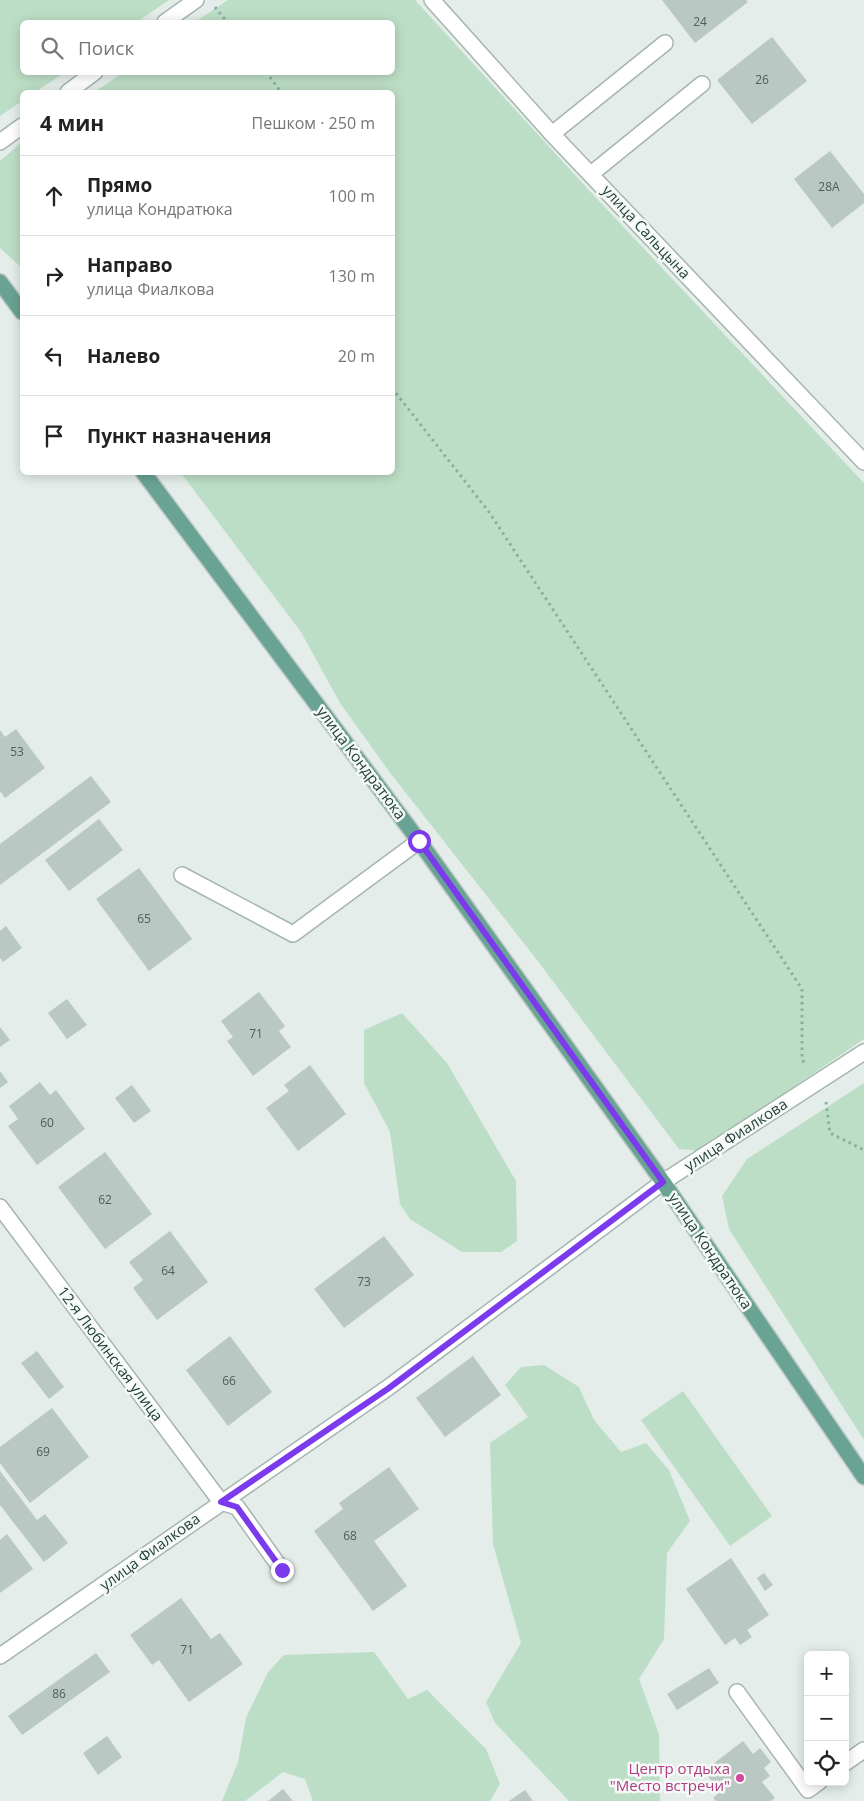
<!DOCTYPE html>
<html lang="ru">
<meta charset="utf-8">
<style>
body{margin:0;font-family:"Open Sans",sans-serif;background:#f2f2f2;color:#222}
.controls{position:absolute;right:15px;bottom:15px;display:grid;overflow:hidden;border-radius:8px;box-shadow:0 2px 12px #0003}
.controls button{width:45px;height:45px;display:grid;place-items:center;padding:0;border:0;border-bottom:1px solid #e0e0e0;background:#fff;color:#222;font:25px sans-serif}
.stop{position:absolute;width:15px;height:15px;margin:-11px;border:4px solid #7c3aed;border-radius:50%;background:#fff}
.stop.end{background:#7c3aed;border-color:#fff;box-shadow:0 1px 5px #0008}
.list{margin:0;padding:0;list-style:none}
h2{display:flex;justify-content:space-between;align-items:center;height:65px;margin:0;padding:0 20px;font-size:21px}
h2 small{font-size:16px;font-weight:400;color:#767676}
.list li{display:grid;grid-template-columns:32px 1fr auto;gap:15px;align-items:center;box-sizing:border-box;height:80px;padding:0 20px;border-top:1px solid #e0e0e0}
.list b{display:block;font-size:19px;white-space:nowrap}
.list p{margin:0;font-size:16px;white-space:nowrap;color:#767676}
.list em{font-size:16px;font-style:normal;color:#767676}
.icon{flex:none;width:28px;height:28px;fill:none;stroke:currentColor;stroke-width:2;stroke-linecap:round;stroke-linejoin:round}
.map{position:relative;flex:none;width:864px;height:1801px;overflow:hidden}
.search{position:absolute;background:#fff;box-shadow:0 2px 12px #0003;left:20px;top:20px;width:375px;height:55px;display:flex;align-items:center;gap:12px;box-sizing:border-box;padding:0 18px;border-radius:8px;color:#767676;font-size:19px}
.panel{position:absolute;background:#fff;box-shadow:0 2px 12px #0003;left:20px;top:90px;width:375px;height:385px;border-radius:8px}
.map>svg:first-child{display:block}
.green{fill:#bddec6}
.building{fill:#b9c8c2}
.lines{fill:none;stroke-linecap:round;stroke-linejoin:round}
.minor-casing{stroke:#a6b5b0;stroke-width:18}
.major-casing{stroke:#c1c9c7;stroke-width:18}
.path{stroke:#84b1a3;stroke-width:3;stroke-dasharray:2.5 4;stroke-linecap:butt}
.minor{stroke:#fff;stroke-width:15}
.major{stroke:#69a394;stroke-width:15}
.route{stroke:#7c3aed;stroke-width:6}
.hotel-dot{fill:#d1479c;stroke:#f5faf7;stroke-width:2}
.labels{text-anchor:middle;stroke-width:5;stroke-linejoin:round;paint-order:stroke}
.number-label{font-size:12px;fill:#48615a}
.street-label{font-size:15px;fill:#233f38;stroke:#f5faf7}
.hotel-label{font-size:15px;fill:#b23c85;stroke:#f5faf7;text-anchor:end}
</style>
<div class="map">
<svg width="864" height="1801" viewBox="0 0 864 1801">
<rect width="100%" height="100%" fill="#e4ede9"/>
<!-- green -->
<g class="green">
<path d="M0,0H169L137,22H22V72L64,73L35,92H22V101L0,116Z"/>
<path d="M228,0H415L585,186L864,483V1039L699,1151L679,1149L537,960L391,774L340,703L301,632L181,473L392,472V92H94L123,73L392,72V22H195Z"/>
<path d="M22,142V268L0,248V161Z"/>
<path d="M402,1013L447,1063L516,1181L517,1241L501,1252H462L410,1219L400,1204L390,1132L364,1083V1030Z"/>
<path d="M864,1083V1440L729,1229L722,1196L747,1159Z"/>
<path d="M544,1365L579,1387L594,1420L621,1452L646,1443L669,1470L690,1521L667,1553L664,1639L639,1679L659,1734L660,1801H569L495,1723L486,1702L521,1643L493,1544L490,1443L528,1417L505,1385L521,1367Z"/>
<path d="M683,1391L772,1516L730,1546L641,1420Z"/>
<path d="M374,1652L408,1699L427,1690L486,1749L500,1784L490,1801H313L305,1779L283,1772L245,1801H222L238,1762L246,1718L268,1672L284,1655Z"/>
</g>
<!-- building -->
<g class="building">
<path d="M662,0H746L748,2L695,43Z"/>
<path d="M772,37L807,81L752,124L717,80Z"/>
<path d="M830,151L864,194V203L832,228L794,179Z"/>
<path d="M16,729L45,768L5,798L0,791V730L5,737Z"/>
<path d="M91,776L111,802L0,885V844Z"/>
<path d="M99,819L123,850L69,891L45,860Z"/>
<path d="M139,868L192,939L149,971L96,899Z"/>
<path d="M6,926L22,948L3,962L0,958V931Z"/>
<path d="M259,992L285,1026L279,1031L291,1047L253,1076L227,1041L233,1037L221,1021Z"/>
<path d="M67,999L87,1025L67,1039L48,1013Z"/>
<path d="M0,1027L10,1040L0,1047Z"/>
<path d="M310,1065L346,1114L298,1151L266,1108L289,1091L284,1085Z"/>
<path d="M0,1071L8,1082L0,1088Z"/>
<path d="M40,1082L50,1095L56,1090L85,1129L37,1165L8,1126L18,1119L9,1106Z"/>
<path d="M132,1085L151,1111L134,1123L115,1098Z"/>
<path d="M105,1152L152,1214L105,1249L58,1187Z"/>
<path d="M170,1231L208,1282L157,1320L133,1288L143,1280L129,1262Z"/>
<path d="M384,1236L414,1275L344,1328L314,1289Z"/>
<path d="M230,1336L272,1392L228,1426L186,1370Z"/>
<path d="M37,1351L64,1387L49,1399L21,1363Z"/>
<path d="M473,1356L501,1395L445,1437L416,1398Z"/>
<path d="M52,1408L89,1457L30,1503L0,1463V1447Z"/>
<path d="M389,1467L419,1509L374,1541L407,1586L373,1611L314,1531L343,1509L339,1503Z"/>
<path d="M0,1471L37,1520L45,1514L68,1543L44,1562L0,1505Z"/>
<path d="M7,1534L33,1569L0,1593V1540Z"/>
<path d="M731,1558L769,1615L747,1630L752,1637L740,1645L735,1638L725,1645L686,1589Z"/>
<path d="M764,1573L773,1585L765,1591L757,1578Z"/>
<path d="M181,1598L211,1639L220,1633L243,1664L189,1702L159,1660L152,1665L130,1635Z"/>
<path d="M96,1653L110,1672L22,1735L8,1716Z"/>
<path d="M709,1668L719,1683L677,1710L667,1694Z"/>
<path d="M107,1736L122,1757L98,1775L83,1753Z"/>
<path d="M743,1741L753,1754L760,1748L771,1762L764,1768L770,1776L762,1782L775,1798L771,1801H716L713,1798L720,1792L704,1771Z"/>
<path d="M283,1789L293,1801H268Z"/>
<path d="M525,1790L533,1801H509Z"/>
</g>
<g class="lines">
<defs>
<g id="minor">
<path d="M432,0L552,134L864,462"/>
<path d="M165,22L196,0"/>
<path d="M68,92L95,72"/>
<path d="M552,134L665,43"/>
<path d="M0,142L22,126"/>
<path d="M591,174L702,84"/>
<path d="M182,875L293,934L419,841"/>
<path d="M0,1207L221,1502L237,1507L282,1570"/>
<path d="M0,1656L389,1387L663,1182L864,1052"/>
<path d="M737,1692L808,1790L819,1782"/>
<path d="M845,1763L864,1750"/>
</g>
<g id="major">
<path d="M0,282L22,312"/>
<path d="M143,472L419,841L663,1182L864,1477"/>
</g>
</defs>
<!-- minor casing -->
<use href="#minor" class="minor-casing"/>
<!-- major casing -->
<use href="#major" class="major-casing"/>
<!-- path -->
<g class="path">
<path d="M215,7L227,22"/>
<path d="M266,72L281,92"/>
<path d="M392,388L489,512L802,989V1059L806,1066"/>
<path d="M826,1102L830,1133L864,1150"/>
</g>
<!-- minor -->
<use href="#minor" class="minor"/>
<!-- major -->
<use href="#major" class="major"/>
</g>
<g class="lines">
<!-- route -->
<path class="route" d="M282,1570L237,1507L221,1502L389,1388L663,1182L419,841"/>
</g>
<!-- markers -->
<circle class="hotel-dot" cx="740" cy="1778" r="5"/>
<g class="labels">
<!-- number labels -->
<g class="number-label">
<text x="700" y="26">24</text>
<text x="762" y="84">26</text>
<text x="829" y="191">28А</text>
<text x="17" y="756">53</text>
<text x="144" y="923">65</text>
<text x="256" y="1038">71</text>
<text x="47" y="1127">60</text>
<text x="105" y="1204">62</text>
<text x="168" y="1275">64</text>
<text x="364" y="1286">73</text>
<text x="229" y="1385">66</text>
<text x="43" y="1456">69</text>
<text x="350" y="1540">68</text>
<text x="187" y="1654">71</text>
<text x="59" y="1698">86</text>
</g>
<!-- street labels -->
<g class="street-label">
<text transform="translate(646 232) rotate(47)" y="5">улица Сальцына</text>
<text transform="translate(361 763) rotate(53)" y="5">улица Кондратюка</text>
<text transform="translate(736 1135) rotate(-33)" y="5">улица Фиалкова</text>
<text transform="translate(710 1251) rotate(56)" y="5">улица Кондратюка</text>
<text transform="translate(110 1354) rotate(53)" y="5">12-я Любинская улица</text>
<text transform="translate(150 1552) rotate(-36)" y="5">улица Фиалкова</text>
</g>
<!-- hotel labels -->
<g class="hotel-label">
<text x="730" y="1774">Центр отдыха<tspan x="730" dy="17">"Место встречи"</tspan></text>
</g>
</g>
</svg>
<div class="controls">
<button>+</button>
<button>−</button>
<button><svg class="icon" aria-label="locate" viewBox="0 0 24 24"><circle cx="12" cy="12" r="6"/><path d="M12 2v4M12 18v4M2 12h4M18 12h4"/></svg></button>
</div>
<div class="stop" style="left:419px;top:841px"></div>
<div class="stop end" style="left:282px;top:1570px"></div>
<div class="search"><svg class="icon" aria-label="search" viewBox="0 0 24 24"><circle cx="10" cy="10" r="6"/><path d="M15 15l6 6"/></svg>Поиск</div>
<section class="panel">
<h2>4 мин<small>Пешком · 250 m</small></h2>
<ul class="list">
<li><svg class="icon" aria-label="ahead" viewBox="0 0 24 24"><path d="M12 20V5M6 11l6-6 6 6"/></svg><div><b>Прямо</b><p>улица Кондратюка</p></div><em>100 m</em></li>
<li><svg class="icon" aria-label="right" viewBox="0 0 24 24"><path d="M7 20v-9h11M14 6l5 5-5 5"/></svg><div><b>Направо</b><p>улица Фиалкова</p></div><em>130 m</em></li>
<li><svg class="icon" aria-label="left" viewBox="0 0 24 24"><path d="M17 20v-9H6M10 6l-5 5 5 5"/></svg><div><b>Налево</b></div><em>20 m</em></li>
<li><svg class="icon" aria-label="arrive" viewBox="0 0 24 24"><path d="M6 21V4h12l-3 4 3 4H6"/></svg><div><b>Пункт назначения</b></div></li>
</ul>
</section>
</div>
